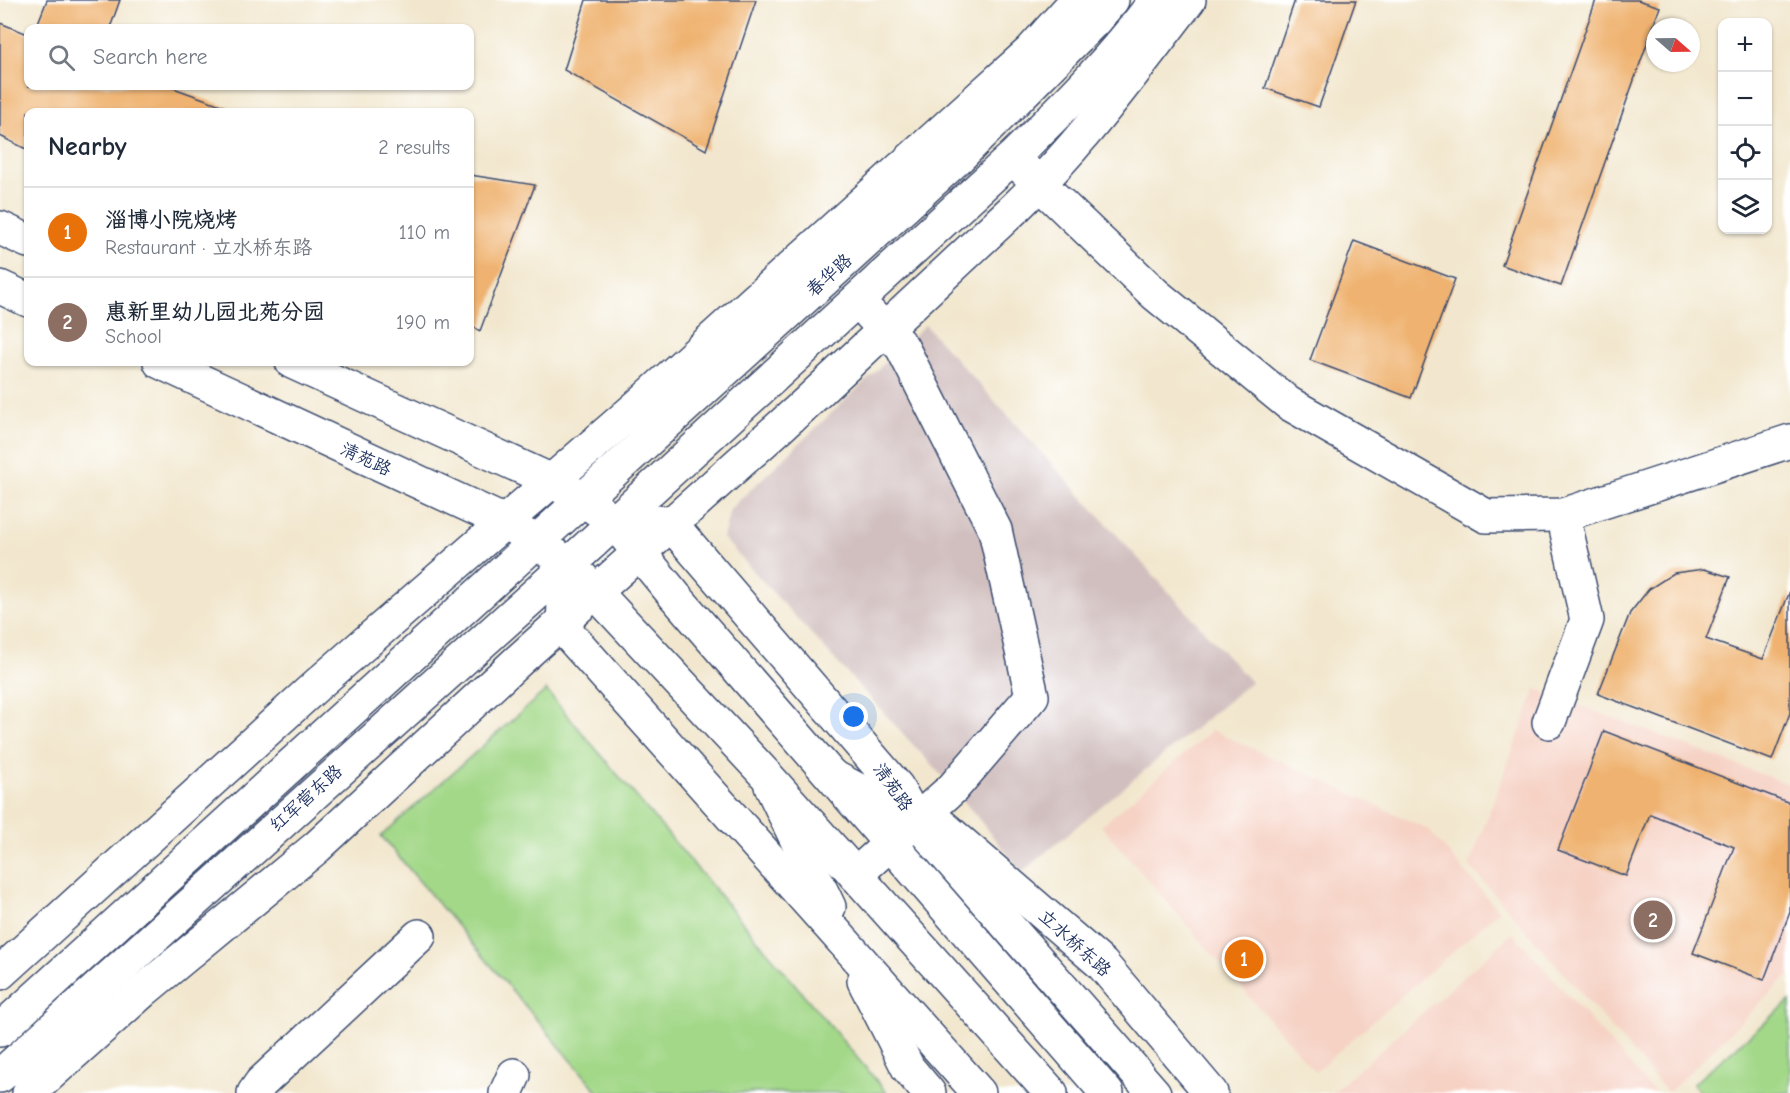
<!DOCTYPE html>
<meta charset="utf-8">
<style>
body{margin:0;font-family:"Comic Neue","LXGW WenKai TC",sans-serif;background:#f2f2f3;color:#1f2937}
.controls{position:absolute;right:18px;top:18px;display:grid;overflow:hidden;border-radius:12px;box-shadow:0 2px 4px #0004}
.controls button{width:54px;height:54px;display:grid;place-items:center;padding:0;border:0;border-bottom:2px solid #e0e1e3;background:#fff;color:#1f2937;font:30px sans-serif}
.compass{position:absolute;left:1646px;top:18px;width:54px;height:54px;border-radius:50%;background:#fff;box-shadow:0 2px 4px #0004;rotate:110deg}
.you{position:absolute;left:854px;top:717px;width:21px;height:21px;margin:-15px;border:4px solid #fff;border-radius:50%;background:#1a73e8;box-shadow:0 0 0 9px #1a73e833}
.badge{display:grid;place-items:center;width:39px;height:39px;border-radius:50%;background:#d1495b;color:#fff;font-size:20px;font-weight:700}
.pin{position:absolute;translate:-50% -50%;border:3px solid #fff;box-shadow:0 2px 6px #0006}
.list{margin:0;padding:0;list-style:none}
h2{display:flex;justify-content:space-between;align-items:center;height:78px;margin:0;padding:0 24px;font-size:26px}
h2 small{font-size:20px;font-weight:400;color:#747a83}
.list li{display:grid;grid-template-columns:39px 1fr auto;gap:18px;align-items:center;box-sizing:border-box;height:90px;padding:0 24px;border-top:2px solid #e0e1e3}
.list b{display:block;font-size:22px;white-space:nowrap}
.list p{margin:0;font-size:20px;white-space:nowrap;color:#747a83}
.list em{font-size:20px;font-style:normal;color:#747a83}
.icon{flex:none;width:33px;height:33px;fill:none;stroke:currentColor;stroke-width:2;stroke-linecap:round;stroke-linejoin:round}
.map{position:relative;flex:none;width:1790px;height:1093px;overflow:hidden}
.search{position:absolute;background:#fff;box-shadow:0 2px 4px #0004;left:24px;top:24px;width:450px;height:66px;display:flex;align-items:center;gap:15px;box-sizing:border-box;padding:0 21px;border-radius:12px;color:#747a83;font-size:22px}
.panel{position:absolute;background:#fff;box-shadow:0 2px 4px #0004;left:24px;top:108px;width:450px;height:258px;border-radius:12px}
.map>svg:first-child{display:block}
.built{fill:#f6d2c5}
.industrial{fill:#d1bfbf}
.green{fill:#a3d888;stroke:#5f8473;stroke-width:1.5}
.building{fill:#efb270}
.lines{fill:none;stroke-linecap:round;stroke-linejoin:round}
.minor-casing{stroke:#3b4b6f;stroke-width:36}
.major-casing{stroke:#3b4b6f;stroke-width:36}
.minor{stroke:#fff;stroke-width:33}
.major{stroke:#fff;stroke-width:33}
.labels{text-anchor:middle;stroke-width:5;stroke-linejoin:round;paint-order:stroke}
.street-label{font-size:18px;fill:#1b2f5e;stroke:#fff}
</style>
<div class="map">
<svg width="1790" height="1093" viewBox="0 0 1790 1093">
<rect width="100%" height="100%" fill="#fff"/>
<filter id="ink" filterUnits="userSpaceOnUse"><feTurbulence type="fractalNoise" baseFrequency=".0167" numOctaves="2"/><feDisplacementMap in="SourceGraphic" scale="12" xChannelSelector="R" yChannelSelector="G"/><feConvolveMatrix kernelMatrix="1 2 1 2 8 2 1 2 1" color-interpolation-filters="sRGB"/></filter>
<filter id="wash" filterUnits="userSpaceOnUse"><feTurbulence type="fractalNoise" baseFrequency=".008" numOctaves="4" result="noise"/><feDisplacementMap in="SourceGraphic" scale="24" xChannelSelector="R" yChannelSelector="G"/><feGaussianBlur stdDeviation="1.35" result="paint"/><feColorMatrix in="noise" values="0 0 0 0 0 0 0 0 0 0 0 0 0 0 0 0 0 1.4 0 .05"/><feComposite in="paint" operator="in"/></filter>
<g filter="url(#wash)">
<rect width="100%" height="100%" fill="#f2e7ce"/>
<!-- built -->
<g class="built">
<path d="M1536,689L1790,785V974L1668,1093L1469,865Z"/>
<path d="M1212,730L1428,829L1499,911L1315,1072L1101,826Z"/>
<path d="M1513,933L1655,1093H1332Z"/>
</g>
<!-- industrial -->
<path class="industrial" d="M925,325L1251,682L1022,872L953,788L723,538L730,509Z"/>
<!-- green -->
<g class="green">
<path d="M546,690L887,1093H599L381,836Z"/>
<path d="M1790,1001V1093H1701L1693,1084Z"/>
</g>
<g id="blocks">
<!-- building -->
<g class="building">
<path d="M47,0H120L110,28H36Z"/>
<path d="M586,0H756L706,150L564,70Z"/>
<path d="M1295,0H1356L1319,107L1265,88Z"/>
<path d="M1596,0H1638L1660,7L1561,286L1502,265Z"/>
<path d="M0,23L28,34V86H168L240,112H28V150L0,136Z"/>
<path d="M470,175L535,185L480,331L470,325Z"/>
<path d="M1354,241L1455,279L1411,398L1310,360Z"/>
<path d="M1704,569L1730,577L1706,639L1763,659L1790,591V713L1772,760L1598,694L1630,613L1649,589L1674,573Z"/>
<path d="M1604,731L1790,803V912L1764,980L1693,953L1734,847L1650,814L1626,876L1558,850Z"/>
</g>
</g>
</g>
<g filter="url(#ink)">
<use href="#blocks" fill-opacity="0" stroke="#3b4b6f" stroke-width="1.5"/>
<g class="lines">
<defs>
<g id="minor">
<path d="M1024,169L1155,294L1288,403L1486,516L1563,515L1790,441"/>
<path d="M650,522H669L671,524L897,787L916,821L1154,1093"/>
<path d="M564,601L563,628L979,1093"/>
<path d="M1549,722L1587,620L1563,515"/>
<path d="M832,776L916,821L942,826L1102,964L1211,1093"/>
<path d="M771,786L829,907"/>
<path d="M855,875L953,788L1032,696L995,530L902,347L870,314"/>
<path d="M0,973L318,684L639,405L982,95L1030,52L1077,0"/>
<path d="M864,981L908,1068L929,1093"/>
<path d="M0,1030L960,156L1094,21L1112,0"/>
<path d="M0,1076L569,564L1013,157C1064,107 1113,58 1156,0"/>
<path d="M29,1093L143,991L317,847L518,661L802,407L1016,207C1081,145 1134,71 1189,0"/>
<path d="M254,1093L261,1083L419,936"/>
<path d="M506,1093L514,1075"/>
</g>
<g id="major">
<path d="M0,228L28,241"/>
<path d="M0,287L28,300"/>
<path d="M160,362L505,522L569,564L766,775L1051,1093"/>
<path d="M292,362L552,481L583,499L614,522L675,596L1107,1093"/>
</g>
</defs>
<!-- minor casing -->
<use href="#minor" class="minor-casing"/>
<!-- major casing -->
<use href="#major" class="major-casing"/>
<!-- minor -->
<use href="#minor" class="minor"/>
<!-- major -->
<use href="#major" class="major"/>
</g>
</g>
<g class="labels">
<!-- street labels -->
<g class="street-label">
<text transform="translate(829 275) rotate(-42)" y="6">春华路</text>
<text transform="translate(366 459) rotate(25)" y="6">清苑路</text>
<text transform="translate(893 787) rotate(55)" y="6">清苑路</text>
<text transform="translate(306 798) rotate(-42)" y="6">红军营东路</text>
<text transform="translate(1075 943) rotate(42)" y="6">立水桥东路</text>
</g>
</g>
</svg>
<div class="controls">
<button>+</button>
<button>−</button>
<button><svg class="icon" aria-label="locate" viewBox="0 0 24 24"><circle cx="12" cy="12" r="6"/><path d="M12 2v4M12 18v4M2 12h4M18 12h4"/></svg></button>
<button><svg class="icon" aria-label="layers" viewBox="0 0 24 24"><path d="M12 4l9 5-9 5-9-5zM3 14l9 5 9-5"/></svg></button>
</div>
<svg class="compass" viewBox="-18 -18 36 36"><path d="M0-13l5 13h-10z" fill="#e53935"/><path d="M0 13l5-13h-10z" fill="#747a83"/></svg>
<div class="you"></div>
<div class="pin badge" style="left:1244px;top:959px;background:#e8710a">1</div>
<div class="pin badge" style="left:1653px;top:920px;background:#8d6e63">2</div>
<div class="search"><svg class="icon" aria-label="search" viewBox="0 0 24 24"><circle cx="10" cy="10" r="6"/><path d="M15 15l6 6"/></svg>Search here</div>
<section class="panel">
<h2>Nearby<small>2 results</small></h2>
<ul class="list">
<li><span class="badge" style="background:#e8710a">1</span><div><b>淄博小院烧烤</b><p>Restaurant · 立水桥东路</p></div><em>110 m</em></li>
<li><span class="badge" style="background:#8d6e63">2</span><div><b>惠新里幼儿园北苑分园</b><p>School</p></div><em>190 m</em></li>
</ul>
</section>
</div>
